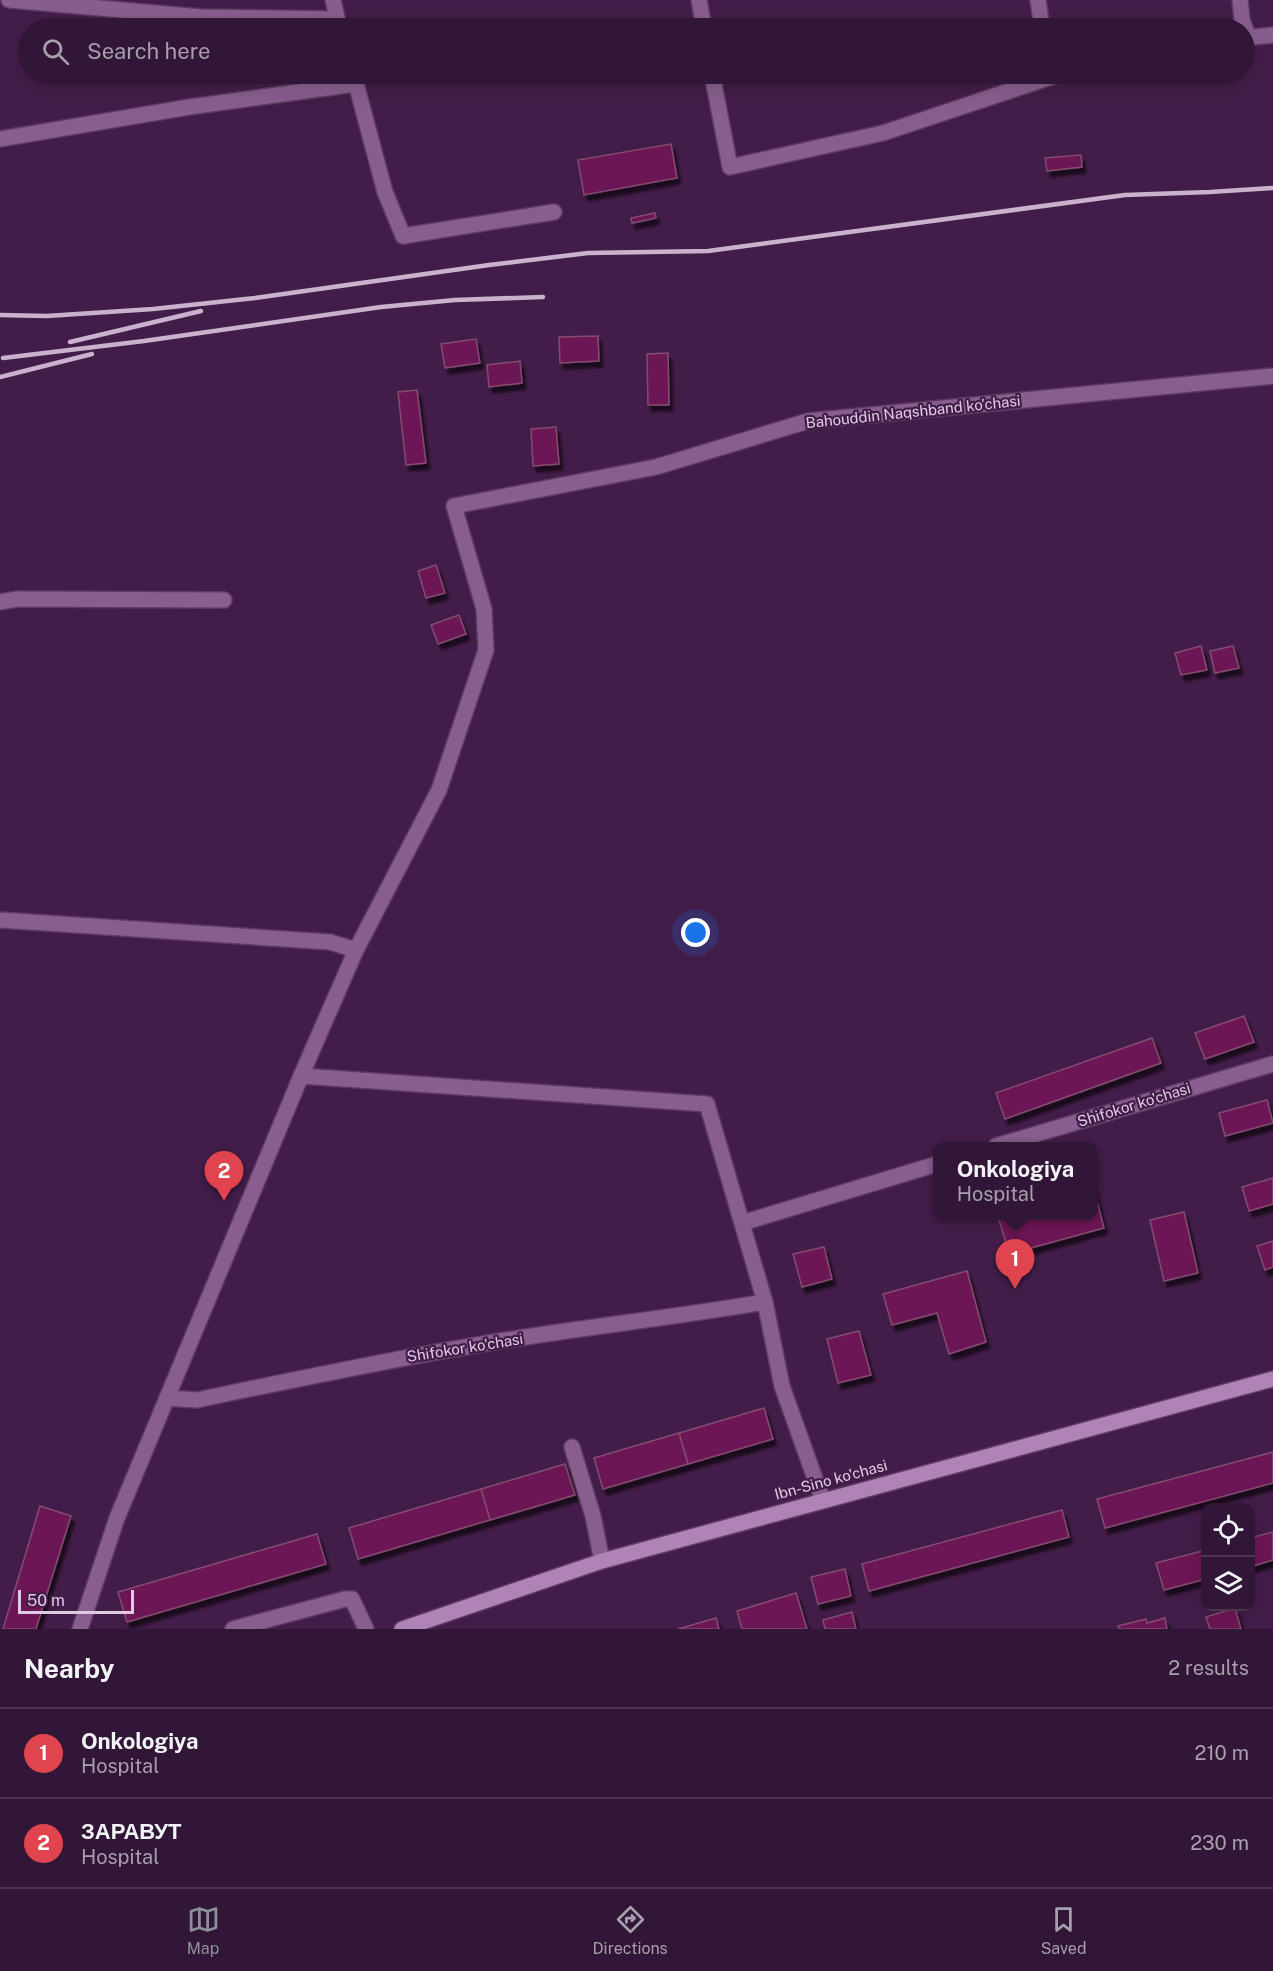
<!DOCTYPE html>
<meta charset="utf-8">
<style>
body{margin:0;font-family:"Public Sans",sans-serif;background:#3a1f3f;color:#f1f3f6}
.controls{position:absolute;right:18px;bottom:18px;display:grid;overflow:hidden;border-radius:12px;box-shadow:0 6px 24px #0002}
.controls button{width:54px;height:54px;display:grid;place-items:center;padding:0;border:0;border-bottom:2px solid #4d3552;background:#321637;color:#f1f3f6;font:30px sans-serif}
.scale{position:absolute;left:18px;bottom:15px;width:116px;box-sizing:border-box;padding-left:6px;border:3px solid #e0c9e3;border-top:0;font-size:16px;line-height:21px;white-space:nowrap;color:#e0c9e3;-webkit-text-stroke:4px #431d49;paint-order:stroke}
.you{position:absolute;left:696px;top:933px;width:21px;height:21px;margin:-15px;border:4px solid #fff;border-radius:50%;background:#1a73e8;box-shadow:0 0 0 9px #1a73e833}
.badge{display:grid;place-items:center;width:39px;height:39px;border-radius:50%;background:#8c9099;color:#fff;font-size:20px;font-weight:700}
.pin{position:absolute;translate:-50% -50px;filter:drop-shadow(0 2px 3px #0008)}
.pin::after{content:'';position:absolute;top:32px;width:21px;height:18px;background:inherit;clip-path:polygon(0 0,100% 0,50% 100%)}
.popup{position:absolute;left:933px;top:1142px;width:165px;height:78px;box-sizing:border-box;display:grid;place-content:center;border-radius:12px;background:#321637;filter:drop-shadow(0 2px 4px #0005);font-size:20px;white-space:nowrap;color:#a89fad}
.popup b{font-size:22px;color:#f1f3f6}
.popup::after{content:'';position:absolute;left:50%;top:100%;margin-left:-12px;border:12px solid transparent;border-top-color:#321637}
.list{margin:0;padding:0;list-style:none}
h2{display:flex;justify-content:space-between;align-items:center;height:78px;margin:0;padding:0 24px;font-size:26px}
h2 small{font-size:20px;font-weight:400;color:#a89fad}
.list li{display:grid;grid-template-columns:39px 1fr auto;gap:18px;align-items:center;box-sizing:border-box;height:90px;padding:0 24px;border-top:2px solid #4d3552}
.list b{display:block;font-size:22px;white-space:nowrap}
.list p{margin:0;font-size:20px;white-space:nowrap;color:#a89fad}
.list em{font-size:20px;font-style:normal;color:#a89fad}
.icon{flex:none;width:33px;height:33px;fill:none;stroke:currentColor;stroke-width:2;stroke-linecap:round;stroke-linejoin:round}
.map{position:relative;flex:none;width:1273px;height:1629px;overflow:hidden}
.search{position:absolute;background:#321637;box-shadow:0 6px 24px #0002;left:18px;right:18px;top:18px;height:66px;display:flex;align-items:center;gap:15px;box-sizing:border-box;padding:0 21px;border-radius:33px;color:#a89fad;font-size:22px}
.sheet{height:258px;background:#321637}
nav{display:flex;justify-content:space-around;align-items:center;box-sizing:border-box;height:84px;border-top:2px solid #4d3552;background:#321637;font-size:16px;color:#a89fad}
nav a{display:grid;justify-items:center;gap:3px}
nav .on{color:#8c9099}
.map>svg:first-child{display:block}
.building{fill:#6d1754;stroke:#834c6f;stroke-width:1.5;filter:url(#shadow)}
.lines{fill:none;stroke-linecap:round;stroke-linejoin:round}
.minor-casing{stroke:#5c3a61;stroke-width:18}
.major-casing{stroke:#5c3a61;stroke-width:18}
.minor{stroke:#885e8e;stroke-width:15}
.major{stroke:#b083b7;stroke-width:15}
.rail{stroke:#cab1ce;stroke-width:4.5}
.labels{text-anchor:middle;stroke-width:4.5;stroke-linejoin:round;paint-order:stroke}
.street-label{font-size:15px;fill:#e0c9e3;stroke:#431d49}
</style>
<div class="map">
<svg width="1273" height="1629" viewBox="0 0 1273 1629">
<defs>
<filter id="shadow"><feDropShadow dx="3.5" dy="6" stdDeviation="1.5" flood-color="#0009"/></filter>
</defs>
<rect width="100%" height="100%" fill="#431d49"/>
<!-- building -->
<g class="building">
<path d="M671,144L677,178L584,195L578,160Z"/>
<path d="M1081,155L1082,167L1047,171L1045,158Z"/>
<path d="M655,213L656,218L632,223L631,218Z"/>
<path d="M598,336L599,361L560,363L559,337Z"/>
<path d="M476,339L480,363L445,368L441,344Z"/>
<path d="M668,353L669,405H648L647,354Z"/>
<path d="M520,361L522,383L489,387L487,365Z"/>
<path d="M417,390L426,463L406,465L398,392Z"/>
<path d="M556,427L559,464L533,466L531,429Z"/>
<path d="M436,565L445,593L426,598L418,571Z"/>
<path d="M459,615L466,634L438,644L431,625Z"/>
<path d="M1201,646L1207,670L1181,675L1175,653Z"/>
<path d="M1233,646L1239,668L1215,673L1210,651Z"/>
<path d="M1244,1016L1254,1042L1205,1059L1195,1033Z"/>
<path d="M1152,1038L1161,1063L1005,1119L996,1093Z"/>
<path d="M1267,1100L1273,1123L1225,1136L1219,1113Z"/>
<path d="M1273,1178V1204L1249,1211L1242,1187Z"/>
<path d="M1093,1186L1104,1228L1009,1254L998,1216H1093Z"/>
<path d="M1184,1212L1198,1273L1164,1281L1150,1220Z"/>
<path d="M1273,1241V1267L1265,1270L1257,1246Z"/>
<path d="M824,1247L832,1279L802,1287L793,1254Z"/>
<path d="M967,1271L986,1342L949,1354L937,1313L892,1325L883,1294Z"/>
<path d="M859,1331L871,1375L838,1383L827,1339Z"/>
<path d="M764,1408L773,1439L688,1464L679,1433Z"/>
<path d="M679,1433L688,1464L603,1489L594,1458Z"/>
<path d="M1273,1452V1483L1105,1528L1097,1499Z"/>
<path d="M565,1464L575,1495L490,1520L481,1489Z"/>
<path d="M481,1489L490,1520L358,1559L349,1528Z"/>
<path d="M40,1506L71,1516L36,1629H3Z"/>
<path d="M1062,1510L1069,1537L869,1591L862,1564Z"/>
<path d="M1273,1532V1560L1250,1567V1538Z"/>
<path d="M317,1534L326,1564L127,1622L118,1592Z"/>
<path d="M1206,1550V1579L1164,1590L1156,1563Z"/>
<path d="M845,1569L851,1596L818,1604L811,1577Z"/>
<path d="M796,1593L807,1629H742L737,1611Z"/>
<path d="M1235,1608L1241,1629H1210L1206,1617Z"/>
<path d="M852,1612L856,1629H825L823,1620Z"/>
<path d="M716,1618L719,1629H678Z"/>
<path d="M1165,1618L1167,1629H1119L1118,1626L1146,1619L1147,1623Z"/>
</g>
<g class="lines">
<defs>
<g id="minor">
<path d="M9,0L201,17L337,19"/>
<path d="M333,0L339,26"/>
<path d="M699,0L704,28"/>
<path d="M1038,0L1042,28"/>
<path d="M1240,0L1242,20L1249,38"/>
<path d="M1244,38L1273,35"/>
<path d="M712,74L730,167L883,133L1060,74"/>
<path d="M354,76L385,192L403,236L554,212"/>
<path d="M0,139L189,107L356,84"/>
<path d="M0,602L17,599L224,600"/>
<path d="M0,920L330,942L356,950"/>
<path d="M301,1076L707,1104L765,1302L782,1386L823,1501"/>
<path d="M996,1146L1273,1064"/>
<path d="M742,1223L937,1164"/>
<path d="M167,1398L197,1400C292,1380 387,1360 482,1344C576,1328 671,1318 765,1302"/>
<path d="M572,1447L593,1516L602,1561"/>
<path d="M80,1629L117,1518L301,1076L356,950L439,790L486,650L484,609L454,506L656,467L808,421L1273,376"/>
<path d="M233,1629L345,1599H352L366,1629"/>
</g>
<path id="major" d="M402,1629L602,1561L1273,1379"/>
</defs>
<!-- minor casing -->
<use href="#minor" class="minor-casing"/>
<!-- major casing -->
<use href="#major" class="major-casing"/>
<!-- minor -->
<use href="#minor" class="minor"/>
<!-- major -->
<use href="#major" class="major"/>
<!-- rail -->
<g class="rail">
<path d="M0,315L47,316L153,309L255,298L489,265L588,253L708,251L1125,195L1210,192L1273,188"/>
<path d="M70,342L201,311"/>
<path d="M3,358L144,341L381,307L455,300L543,297"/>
<path d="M0,377L92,354"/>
</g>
</g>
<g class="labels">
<!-- street labels -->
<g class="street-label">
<text transform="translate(913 412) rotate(-6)" y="5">Bahouddin Naqshband ko'chasi</text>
<text transform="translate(1134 1105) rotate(-17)" y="5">Shifokor ko'chasi</text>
<text transform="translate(465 1348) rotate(-9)" y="5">Shifokor ko'chasi</text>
<text transform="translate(831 1480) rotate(-15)" y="5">Ibn-Sino ko'chasi</text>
</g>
</g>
</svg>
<div class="controls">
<button><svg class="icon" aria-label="locate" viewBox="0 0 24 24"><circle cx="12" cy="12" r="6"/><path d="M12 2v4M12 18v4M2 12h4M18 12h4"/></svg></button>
<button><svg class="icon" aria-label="layers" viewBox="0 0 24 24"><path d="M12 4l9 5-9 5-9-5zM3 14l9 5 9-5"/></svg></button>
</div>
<div class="scale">50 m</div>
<div class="you"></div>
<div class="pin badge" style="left:1015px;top:1289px;background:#e0444e">1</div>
<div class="popup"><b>Onkologiya</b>Hospital</div>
<div class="pin badge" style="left:224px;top:1201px;background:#e0444e">2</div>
<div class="search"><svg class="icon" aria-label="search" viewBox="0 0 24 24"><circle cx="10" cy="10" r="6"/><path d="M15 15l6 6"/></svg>Search here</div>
</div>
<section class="sheet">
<h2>Nearby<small>2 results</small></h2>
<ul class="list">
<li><span class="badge" style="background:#e0444e">1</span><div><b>Onkologiya</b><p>Hospital</p></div><em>210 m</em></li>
<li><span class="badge" style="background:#e0444e">2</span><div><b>ЗАРАВУТ</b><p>Hospital</p></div><em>230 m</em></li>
</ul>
</section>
<nav>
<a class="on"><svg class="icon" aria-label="map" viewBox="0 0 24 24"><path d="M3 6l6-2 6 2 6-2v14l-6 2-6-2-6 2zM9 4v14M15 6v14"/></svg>Map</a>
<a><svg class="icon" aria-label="directions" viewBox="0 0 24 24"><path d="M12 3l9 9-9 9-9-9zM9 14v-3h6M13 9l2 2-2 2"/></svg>Directions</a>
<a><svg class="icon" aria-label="saved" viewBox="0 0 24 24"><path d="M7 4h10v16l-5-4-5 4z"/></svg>Saved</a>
</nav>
